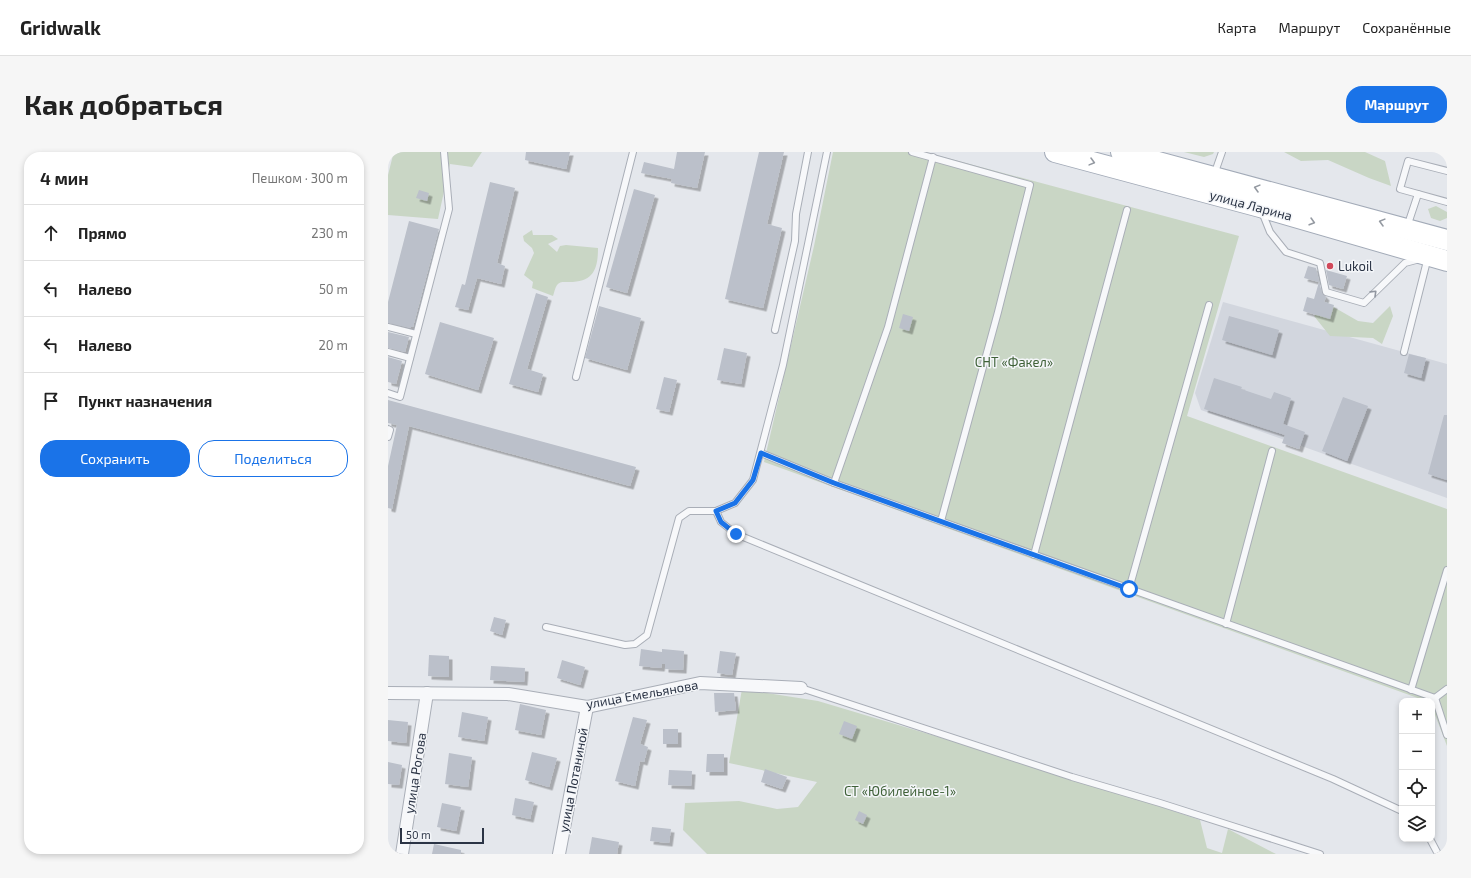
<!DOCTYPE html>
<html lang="ru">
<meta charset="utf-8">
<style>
body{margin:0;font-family:"Exo 2",sans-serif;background:#f6f6f6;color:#222}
.controls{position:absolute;right:12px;bottom:12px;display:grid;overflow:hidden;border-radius:8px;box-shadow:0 2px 6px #0003}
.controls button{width:36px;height:36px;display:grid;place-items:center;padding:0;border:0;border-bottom:1px solid #e0e0e0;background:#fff;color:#222;font:20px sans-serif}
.scale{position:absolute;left:12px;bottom:10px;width:84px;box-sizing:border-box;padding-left:4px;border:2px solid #2b3445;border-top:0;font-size:11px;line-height:14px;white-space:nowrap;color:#2b3445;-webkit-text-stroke:3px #f4f6f9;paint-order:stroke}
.stop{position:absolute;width:12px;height:12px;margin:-9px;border:3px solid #1a73e8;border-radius:50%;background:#fff}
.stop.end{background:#1a73e8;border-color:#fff;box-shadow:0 1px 4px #0008}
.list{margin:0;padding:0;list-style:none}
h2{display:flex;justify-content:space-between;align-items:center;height:52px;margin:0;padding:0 16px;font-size:17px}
h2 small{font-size:13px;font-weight:400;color:#767676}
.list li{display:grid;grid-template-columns:26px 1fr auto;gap:12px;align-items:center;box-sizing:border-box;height:56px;padding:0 16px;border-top:1px solid #e0e0e0}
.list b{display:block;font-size:15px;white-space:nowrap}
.list em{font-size:13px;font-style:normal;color:#767676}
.actions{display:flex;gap:8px;padding:12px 16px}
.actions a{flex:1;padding:9px 0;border:1px solid #1a73e8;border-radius:16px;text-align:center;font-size:14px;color:#1a73e8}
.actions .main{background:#1a73e8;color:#fff}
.icon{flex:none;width:22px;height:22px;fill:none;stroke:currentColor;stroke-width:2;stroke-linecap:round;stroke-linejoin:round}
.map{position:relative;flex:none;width:1059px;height:702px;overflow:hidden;border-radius:16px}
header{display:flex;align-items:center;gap:24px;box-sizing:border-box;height:56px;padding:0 20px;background:#fff;border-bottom:1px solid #e0e0e0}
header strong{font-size:19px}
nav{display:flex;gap:22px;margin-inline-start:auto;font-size:14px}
.intro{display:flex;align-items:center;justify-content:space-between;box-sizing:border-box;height:96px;padding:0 24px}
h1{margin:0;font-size:28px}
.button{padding:10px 18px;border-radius:16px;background:#1a73e8;color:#fff;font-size:14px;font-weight:700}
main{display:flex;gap:24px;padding:0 24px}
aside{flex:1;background:#fff;border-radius:16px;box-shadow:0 2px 6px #0003}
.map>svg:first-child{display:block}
.built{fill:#d2d6de}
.green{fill:#c9d6c5}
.building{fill:#bbc0ca;filter:url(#shadow)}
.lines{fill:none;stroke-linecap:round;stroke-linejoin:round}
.lane-casing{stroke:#a9aeb7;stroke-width:8}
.street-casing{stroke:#a9aeb7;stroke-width:14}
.primary-casing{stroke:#a3abb8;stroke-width:22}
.lane{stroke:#f7f8fa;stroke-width:6}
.street{stroke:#f7f8fa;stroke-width:12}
.primary{stroke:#fff;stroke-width:20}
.oneway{stroke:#959aa2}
.oneway2{stroke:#9196a0}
.route{stroke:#1a73e8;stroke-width:5}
.poi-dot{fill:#d1495b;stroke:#f4f6f9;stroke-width:1.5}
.labels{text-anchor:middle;stroke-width:3;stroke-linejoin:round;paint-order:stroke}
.street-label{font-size:13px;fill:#2b3445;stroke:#f4f6f9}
.poi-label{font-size:13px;fill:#2b3445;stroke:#f4f6f9;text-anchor:start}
.park-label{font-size:13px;fill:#3f6138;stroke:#f4f6f9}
</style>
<header>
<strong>Gridwalk</strong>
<nav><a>Карта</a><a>Маршрут</a><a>Сохранённые</a></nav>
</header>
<div class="intro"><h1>Как добраться</h1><a class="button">Маршрут</a></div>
<main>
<aside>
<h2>4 мин<small>Пешком · 300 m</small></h2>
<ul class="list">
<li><svg class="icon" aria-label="ahead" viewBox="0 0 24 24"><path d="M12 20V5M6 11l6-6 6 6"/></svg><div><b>Прямо</b></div><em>230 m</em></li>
<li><svg class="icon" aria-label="left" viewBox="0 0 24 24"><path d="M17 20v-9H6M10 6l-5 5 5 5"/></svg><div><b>Налево</b></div><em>50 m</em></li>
<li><svg class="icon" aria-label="left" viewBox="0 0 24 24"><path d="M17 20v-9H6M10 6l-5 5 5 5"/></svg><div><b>Налево</b></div><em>20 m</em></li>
<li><svg class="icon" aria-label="arrive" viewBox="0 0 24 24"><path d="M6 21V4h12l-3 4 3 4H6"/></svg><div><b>Пункт назначения</b></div></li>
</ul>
<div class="actions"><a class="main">Сохранить</a><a>Поделиться</a></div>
</aside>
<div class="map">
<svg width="1059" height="702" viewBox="0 0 1059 702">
<defs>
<filter id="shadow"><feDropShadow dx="3.5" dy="3.5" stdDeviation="0" flood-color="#0004"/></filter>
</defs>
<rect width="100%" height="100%" fill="#e4e7ec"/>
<!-- built -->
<path class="built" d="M835,150L1059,212V346L813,258L807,241Z"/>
<!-- green -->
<g class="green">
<path d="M4,0H94L84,15L62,12L50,67L0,63V23L5,3Z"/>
<path d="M445,0H537L851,84L799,264L1059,357V594L1044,555V549H1038L376,310L426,94Z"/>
<path d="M796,0H826L825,2L816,5Z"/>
<path d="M896,0H977L997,9L1003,34L981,26L940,8L913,9Z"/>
<path d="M1048,54L1059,60V66L1052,69L1043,66L1040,57Z"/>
<path d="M144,78L145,83H164L170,87L160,92L169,100L172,94L178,93L210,96C210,118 205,130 181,130C176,130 172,129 169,133C167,136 166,141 165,144L144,136L145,130L136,123L146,101L144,96L136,89L135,84Z"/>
<path d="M942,153L970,169L985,171L1002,154L1005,164L994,192L985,186L942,184L926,164Z"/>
<path d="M354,537L430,549L684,625L812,668L819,696L834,701L840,677L888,702H319L295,678L297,651L351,649L389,657L410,655L429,630L341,611Z"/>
</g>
<!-- building -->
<g class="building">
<path d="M138,0H182L178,17L137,8Z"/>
<path d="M289,0H317L309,36L283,31L284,27L253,21L256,10L286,17Z"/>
<path d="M371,0H396L379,72L394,76L375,156L337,147Z"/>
<path d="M102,30L127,36L109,111L117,114L113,132L89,126L80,158L67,155L74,132L77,133Z"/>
<path d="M246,37L267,43L239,141L218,135Z"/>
<path d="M31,38L41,41L39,49L28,46Z"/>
<path d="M21,69L51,77L25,175H23V176L0,171V150Z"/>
<path d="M920,114L928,116L934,141L938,145L936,150L946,153L942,167L915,159L919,145L926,147L931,130L916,126Z"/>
<path d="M938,118L959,124L955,137L941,133Z"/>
<path d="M148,141L160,145L139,217L155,222L150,240L121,232Z"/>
<path d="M211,154L253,166L239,218L197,206Z"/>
<path d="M515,162L525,165L521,179L511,176Z"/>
<path d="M841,164L891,178L884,203L834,188Z"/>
<path d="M52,170L106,186L90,238L37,222Z"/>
<path d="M0,180L21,185L17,200L0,196Z"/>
<path d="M336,196L359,201L353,232L329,228Z"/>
<path d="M1021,202L1038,206L1033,226L1016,221Z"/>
<path d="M0,205L14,209L8,232L0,230Z"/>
<path d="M276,225L289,228L281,260L268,257Z"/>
<path d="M826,226L854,235L853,237L883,247L886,240L903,246L895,272L917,280L911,297L894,291L897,283L816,257Z"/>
<path d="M955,245L980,254L959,309L934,299Z"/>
<path d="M0,248L248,315L242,334L21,274L4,357L0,356V314L9,273L0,271Z"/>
<path d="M1056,263H1059V328L1040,322Z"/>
<path d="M106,465L118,468L114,483L102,479Z"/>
<path d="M253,497L274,500V497L296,499L295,518L277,517V512H274L273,516L251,514Z"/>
<path d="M332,499L348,501L344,523L329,521Z"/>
<path d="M41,503L61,504V525L40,524Z"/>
<path d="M174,508L197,515L192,533L169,526Z"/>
<path d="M103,514L137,516L136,530L102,528Z"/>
<path d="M326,541H346L348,558L327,560Z"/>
<path d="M132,552L158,558L153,583L127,578Z"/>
<path d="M74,560L100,565L96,589L70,585Z"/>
<path d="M245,565L259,568L252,592L260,595L256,610L252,609L247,634L227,629Z"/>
<path d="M0,568L20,570L18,591L0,589Z"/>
<path d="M456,569L469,574L464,587L451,582Z"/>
<rect x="275" y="577" width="15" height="15"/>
<path d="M144,600L169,606L161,635L137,628Z"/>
<path d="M61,601L84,605L80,635L57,632Z"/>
<path d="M319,602H336V620H318Z"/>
<path d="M0,610L14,613L11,633L0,632Z"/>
<path d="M377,617L399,625L394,637L373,630Z"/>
<path d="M281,618L304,619L303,634L280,633Z"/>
<path d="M127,646L146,650L142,667L124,663Z"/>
<path d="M54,651L73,655L68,679L49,675Z"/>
<path d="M471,659L479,663L475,672L467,668Z"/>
<path d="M264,675L283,677L281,691L262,689Z"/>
<path d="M204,685L231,690L229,702H201Z"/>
<path d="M46,692L73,698V702H44Z"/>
</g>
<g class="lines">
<defs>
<g id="lane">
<path d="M524,0L642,33L610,160L553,369"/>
<path d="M1059,19L1020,9L1012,37L1059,50"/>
<path d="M826,23L834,0"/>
<path d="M874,60L882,80L898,100L932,111L938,140L976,151L1017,111L1032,107"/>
<path d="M1019,75L1030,42"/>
<path d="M0,175L28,182"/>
<path d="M387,178L407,89L408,62L420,0"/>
<path d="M0,200L22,206"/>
<path d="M1016,200L1040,105"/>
<path d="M188,225L245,0"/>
<path d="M0,241L12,245L61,57L56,0"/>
<path d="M0,277L2,278L0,285"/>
<path d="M373,301L446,331L1047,546"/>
<path d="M446,331L500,175L545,5"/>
<path d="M328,359L333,370L348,382L945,627L1014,659"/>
<path d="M646,403L739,58"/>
<path d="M741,437L821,153"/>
<path d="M838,472L884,299"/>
<path d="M158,475L237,493L247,492L259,483L291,366L301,359H328L347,351L365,328L395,213L439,0"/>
<path d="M413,536L684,625L772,651L932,702"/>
<path d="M1023,538L1059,418"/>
<path d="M1047,546L1059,583"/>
<path d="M1047,546L1059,537"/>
<path d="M1042,687L1050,702"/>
</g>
<g id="street">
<path d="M0,541L120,542L199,555L312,531L413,536"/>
<path d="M14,702L39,541"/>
<path d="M171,702L199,555"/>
</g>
<g id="primary">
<path d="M667,0L872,55L1059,109"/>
<path d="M733,0L1059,88"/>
</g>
</defs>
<!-- lane casing -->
<use href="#lane" class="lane-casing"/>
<!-- street casing -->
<use href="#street" class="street-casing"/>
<!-- primary casing -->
<use href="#primary" class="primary-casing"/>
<!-- lane -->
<use href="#lane" class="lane"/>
<!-- street -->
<use href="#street" class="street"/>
<!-- primary -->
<use href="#primary" class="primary"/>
</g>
<!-- one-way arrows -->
<defs><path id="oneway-chevron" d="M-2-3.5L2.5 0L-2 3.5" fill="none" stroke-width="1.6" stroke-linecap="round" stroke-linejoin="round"/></defs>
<g class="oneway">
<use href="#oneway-chevron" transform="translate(704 10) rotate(15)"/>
<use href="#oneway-chevron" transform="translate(869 36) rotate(-165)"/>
<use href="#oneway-chevron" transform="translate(924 70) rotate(16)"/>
<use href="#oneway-chevron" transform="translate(994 70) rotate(-165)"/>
</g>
<use class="oneway2" href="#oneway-chevron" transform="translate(986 141) rotate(-44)"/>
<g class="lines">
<!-- route -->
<path class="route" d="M348,382L333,370L328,359L347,351L365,328L373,301L446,331L741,437"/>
</g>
<!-- markers -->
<circle class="poi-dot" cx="942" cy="114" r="4"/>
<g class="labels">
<!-- street labels -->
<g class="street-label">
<text transform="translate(863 53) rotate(15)" y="5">улица Ларина</text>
<text transform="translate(254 542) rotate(-10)" y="5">улица Емельянова</text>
<text transform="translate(27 621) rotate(-81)" y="5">улица Рогова</text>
<text transform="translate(185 628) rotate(-79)" y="5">улица Потаниной</text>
</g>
<!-- poi labels -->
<g class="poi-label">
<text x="950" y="119">Lukoil</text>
</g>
<!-- park labels -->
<g class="park-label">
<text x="626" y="215">СНТ «Факел»</text>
<text x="512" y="644">СТ «Юбилейное-1»</text>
</g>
</g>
</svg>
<div class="controls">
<button>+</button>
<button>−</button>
<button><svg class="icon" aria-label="locate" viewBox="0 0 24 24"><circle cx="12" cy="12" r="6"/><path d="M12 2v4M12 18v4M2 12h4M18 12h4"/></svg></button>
<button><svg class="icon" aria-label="layers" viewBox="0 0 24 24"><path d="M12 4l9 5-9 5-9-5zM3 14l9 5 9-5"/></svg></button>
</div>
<div class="scale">50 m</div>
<div class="stop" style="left:741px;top:437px"></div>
<div class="stop end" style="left:348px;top:382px"></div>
</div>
</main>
